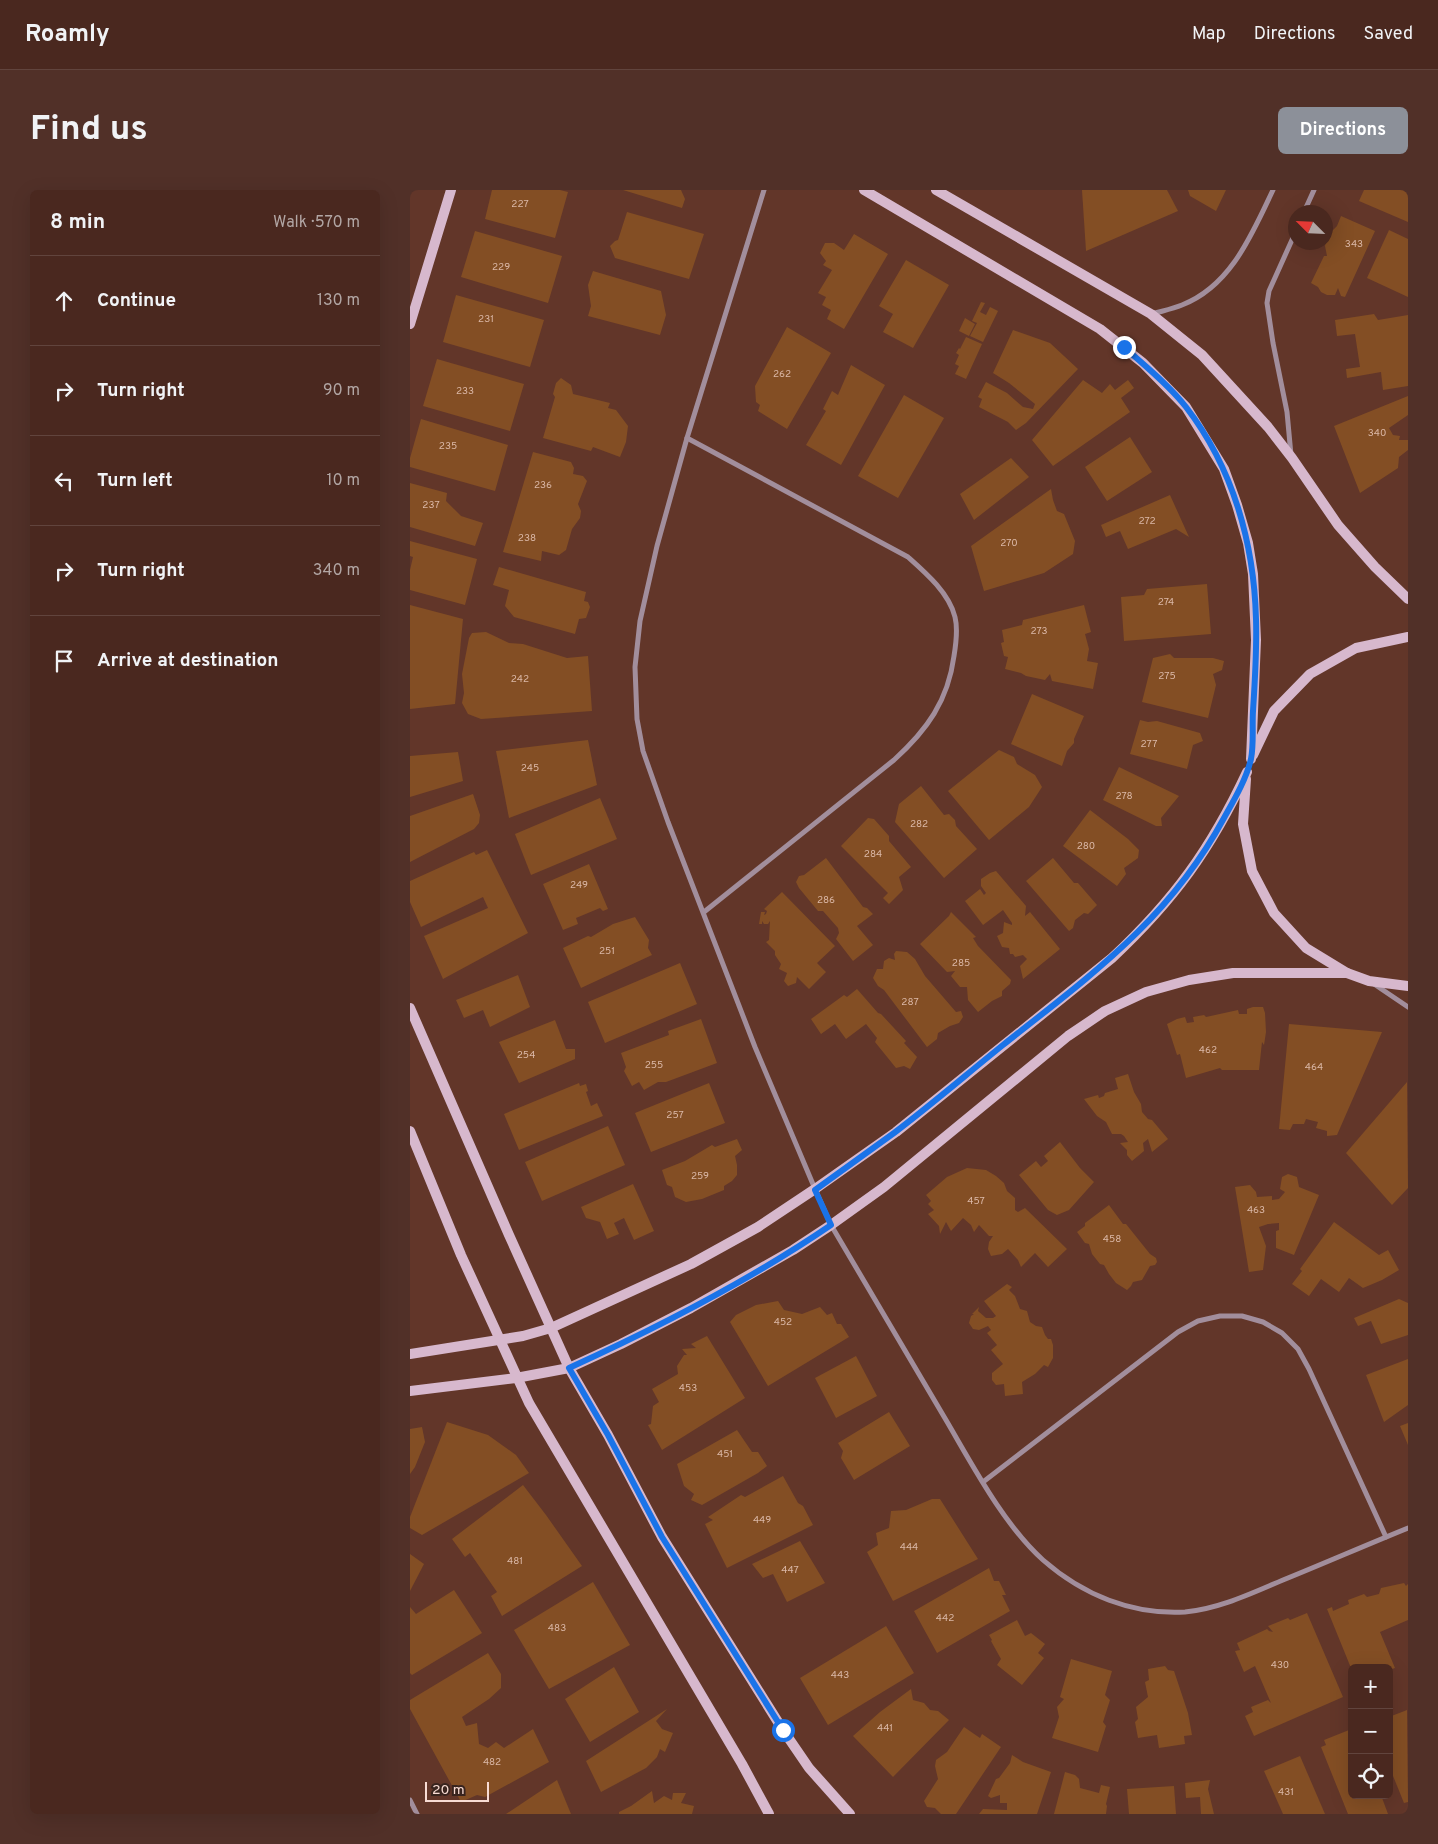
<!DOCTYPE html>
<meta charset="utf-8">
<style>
body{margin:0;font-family:Overpass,sans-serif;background:#513028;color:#f1f3f6}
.controls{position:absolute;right:15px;bottom:15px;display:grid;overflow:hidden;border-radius:8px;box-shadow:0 5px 20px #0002}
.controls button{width:45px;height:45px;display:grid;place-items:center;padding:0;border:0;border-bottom:1px solid #61443d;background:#4a281f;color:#f1f3f6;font:25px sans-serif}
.compass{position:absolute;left:878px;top:15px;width:45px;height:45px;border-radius:50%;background:#4a281f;box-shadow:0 5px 20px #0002;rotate:294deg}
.scale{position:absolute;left:15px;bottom:12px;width:64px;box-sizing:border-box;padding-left:5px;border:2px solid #f8dbd3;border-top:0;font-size:14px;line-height:18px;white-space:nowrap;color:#f8dbd3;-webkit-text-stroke:4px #38241e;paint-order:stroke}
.stop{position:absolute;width:15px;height:15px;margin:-11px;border:4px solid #1a73e8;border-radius:50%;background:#fff}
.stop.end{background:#1a73e8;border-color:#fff;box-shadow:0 1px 5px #0008}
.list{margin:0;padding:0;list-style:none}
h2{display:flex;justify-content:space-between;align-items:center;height:65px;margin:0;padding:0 20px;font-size:21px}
h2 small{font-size:16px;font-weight:400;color:#b2a6a4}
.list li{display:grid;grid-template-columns:32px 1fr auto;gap:15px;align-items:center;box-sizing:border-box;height:90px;padding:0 20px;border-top:1px solid #61443d}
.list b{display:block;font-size:19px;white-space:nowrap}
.list em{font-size:16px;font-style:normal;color:#b2a6a4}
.icon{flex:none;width:28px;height:28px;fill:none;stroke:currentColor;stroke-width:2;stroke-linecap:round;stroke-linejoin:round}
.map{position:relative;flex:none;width:998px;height:1624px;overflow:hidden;border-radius:8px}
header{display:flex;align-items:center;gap:30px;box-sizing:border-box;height:70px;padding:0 25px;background:#4a281f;border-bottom:1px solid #61443d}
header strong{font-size:24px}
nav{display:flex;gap:28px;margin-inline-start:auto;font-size:18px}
.intro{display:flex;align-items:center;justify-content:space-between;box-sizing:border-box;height:120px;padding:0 30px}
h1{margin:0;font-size:35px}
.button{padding:12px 22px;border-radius:8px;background:#8c9099;color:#fff;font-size:18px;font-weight:700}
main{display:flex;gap:30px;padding:0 30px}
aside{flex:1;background:#4a281f;border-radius:8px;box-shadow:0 5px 20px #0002}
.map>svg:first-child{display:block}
.building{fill:#834e24}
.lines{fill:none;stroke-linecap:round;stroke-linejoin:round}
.street{stroke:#a28e9c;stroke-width:5}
.secondary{stroke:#d7b8cd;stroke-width:10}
.route{stroke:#1a73e8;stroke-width:6}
.labels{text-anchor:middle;stroke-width:4.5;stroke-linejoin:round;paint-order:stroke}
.number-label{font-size:10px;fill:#dbb8a7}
</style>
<header>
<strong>Roamly</strong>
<nav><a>Map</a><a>Directions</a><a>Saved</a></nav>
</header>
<div class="intro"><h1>Find us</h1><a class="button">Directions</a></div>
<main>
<aside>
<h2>8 min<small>Walk · 570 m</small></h2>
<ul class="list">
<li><svg class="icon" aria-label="ahead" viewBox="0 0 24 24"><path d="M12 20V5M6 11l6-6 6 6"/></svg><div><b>Continue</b></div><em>130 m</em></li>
<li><svg class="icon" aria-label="right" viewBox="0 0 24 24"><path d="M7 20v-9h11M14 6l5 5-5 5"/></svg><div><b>Turn right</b></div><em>90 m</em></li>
<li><svg class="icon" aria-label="left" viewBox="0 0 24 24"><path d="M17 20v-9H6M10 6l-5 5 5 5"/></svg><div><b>Turn left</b></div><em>10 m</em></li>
<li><svg class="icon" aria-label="right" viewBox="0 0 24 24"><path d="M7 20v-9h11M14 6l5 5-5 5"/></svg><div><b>Turn right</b></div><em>340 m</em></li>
<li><svg class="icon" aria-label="arrive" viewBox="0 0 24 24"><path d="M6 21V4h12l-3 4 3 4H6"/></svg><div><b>Arrive at destination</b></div></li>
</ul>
</aside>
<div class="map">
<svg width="998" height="1624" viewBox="0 0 998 1624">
<rect width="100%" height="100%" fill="#623629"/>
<!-- building -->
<g class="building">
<path d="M82,0H150L158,2L145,48L75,29Z"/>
<path d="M213,0H271L275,9L272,18Z"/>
<path d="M672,0H757L768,21L676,61Z"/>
<path d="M778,0H816L806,21L780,6Z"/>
<path d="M954,0H998V32L949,11Z"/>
<path d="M217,22L294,44L279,89L205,68L200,56L205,51L208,50Z"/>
<path d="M931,26L965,41L935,107L931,106L928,98L925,105H917L911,102L908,97L901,93L914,66H917L915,56L917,46L927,36Z"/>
<path d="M979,40L998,49V107L957,88Z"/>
<path d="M65,41L152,66L138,113L51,87Z"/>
<path d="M444,44L478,64L434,139L417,129L421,120L412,115L416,107L408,103L422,80L413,75L416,71L410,63L415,53H424L434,60Z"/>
<path d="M496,70L539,95L503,158L473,142L483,124L469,116Z"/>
<path d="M183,81L251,101L256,125L250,145L178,126L181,116L178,95Z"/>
<path d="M46,105L134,130L120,177L33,152Z"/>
<path d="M571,112L575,113L570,122L576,125L580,117L588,121L573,152L560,146L567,133L562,131Z"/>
<path d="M964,124L968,130L998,125V196L973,200L971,182L937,188L936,179L950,177L945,144L927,146L925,130Z"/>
<path d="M555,128L565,134L559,146L549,141Z"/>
<path d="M377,137L421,163L377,239L348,221L350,215L346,212L345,196Z"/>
<path d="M603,140L640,153L668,179L616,233L606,240L598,232L569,217L572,209L568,207L576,192L597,203L613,217L623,219L625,214L599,193L583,183Z"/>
<path d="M556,147L572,154L556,189L545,184L549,176L545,174L549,165L546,163L549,158L550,159Z"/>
<path d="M27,169L114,194L100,241L13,216Z"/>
<path d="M441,175L475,195L431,275L396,255L416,221L413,219L422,201L428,205Z"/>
<path d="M151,188L161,195L163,204L200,213L198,218L206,220L218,236L216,252L210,267L183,257L181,261L133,248L145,207L143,204L146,193Z"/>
<path d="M673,190L692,203L700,194L705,200L718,190L724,198L711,208L720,222L643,276L622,250Z"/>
<path d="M494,205L534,228L488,308L448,286Z"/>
<path d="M998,206V225L979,238L983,245L990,246L989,250H998V260L989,267L988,278L950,303L924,236Z"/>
<path d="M11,229L98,255L85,301L0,277V268Z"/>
<path d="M720,247L742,282L697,311L675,277Z"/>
<path d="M123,262L161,272L164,278L163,284L173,286L177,291L168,314L171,321L170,328L162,339L156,360L149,365L132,361L131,371L93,362Z"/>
<path d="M601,268L619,287L564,330L550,304Z"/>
<path d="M0,293L37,303L36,311L51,326L73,333L65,356L0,337Z"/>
<path d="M641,299L643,310L647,321L654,324L665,351L663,364L634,383L574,401L561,356Z"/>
<path d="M760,305L779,347L766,339L718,359L710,341L696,347L691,335Z"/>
<path d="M0,351L67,369L55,415L0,400V380L3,367L0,366Z"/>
<path d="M89,377L176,402L174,411L178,412L180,417L176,428L169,429L165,444L104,427L95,416L99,400L83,395Z"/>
<path d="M797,394L801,444L714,451L711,407L734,405L737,399Z"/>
<path d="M0,415L53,429L45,514L0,519Z"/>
<path d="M674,415L681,442L675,444L679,459L677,471L688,473L683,499L642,491L640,484L635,490L616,486L611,483L595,479L598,467L594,466L591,453L594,452L592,440L612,435L613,430Z"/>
<path d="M76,442L99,453L113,454L157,468L178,466L182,521L71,529L58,524L52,513L54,503L52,484L59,448L62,443Z"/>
<path d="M760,464L764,468H803L814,471L812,480L803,484L806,495L798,528L732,512L743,468Z"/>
<path d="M622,504L674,526L664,549V553L657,561L652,576L601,554Z"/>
<path d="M730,530L738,532L747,531L790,543L793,551L783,555L777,579L720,564Z"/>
<path d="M178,550L187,595L99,628L86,561Z"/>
<path d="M589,560L604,567L607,574L625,585L632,597L619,617L579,650L538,601Z"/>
<path d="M48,562L53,591L0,607V566Z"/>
<path d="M709,577L769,606L751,628L752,636H746L693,610Z"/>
<path d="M511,596L534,625L539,624L545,630L546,636L567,659L534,688L485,632L489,614Z"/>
<path d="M63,604L70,625L69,633L64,639L0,672V626Z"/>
<path d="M190,608L207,649L121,685L105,644Z"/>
<path d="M680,620L718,649L729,660L728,668L714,678L716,684L707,696L653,656Z"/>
<path d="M458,628L464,629L479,646V651L501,677L489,687L493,700L479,714L473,708L478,703L431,656Z"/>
<path d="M77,660L118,743L33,789L14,746L78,718L73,707L11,737L0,712V691L64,662L66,665Z"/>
<path d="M416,668L453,717L457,718L463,724L447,736L463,755L443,771L426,749L429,743L428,738L413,721H408L389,698L386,692L389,686L394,685Z"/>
<path d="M643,668L664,693H668L687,715L678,724L674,723L665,730L663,738L659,741L616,691Z"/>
<path d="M179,674L198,719L193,721L190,718L166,728L168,734L153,740L133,694Z"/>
<path d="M586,681L616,716L615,726L620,722L650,759L613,789L610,776L617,769L613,765L605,767L603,764H600L599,758L592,757L587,746L593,743L594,732L602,735V733L593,720L573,735L555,711L570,699L574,705L576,703L571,696V689L580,683Z"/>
<path d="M372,702L425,756L407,773L416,782L399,799L387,787L386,793L378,796L374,791L377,783L369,779L371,774L365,765V761L356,752L359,750L360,731L358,734H354L352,731V734H349L351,722H355L354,725L356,724L357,721L354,719Z"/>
<path d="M541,722L566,747L563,748L568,756L601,790L600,794L592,801V806L582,811L568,822L558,810L557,797H550L541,786L545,781L537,782L510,754L539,726Z"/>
<path d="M225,727L239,750L238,758L242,765L171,798L153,758L178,746L181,747L203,734Z"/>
<path d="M486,761L497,762L505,769L515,786L546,822L551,821L553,827L549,833L540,836L528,843L527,849L517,857L474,800L468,796L463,788L467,779H473L474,771L479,768L485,770L484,764Z"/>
<path d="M270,773L287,814L195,853L178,812Z"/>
<path d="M108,785L120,817L80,837L73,820L54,828L46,810Z"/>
<path d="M447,799L468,823L471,824L496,851L494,853L507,867L500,879L494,876L486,878L465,852L467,848L456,834L436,849L425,834L411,844L401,829L434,805L437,807Z"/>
<path d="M843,817H853L855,823L856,842L854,855L852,852L849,880H812L810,878L776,888L770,864L767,865L757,834L767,829L775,827L777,833L784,832L783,827L794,825L796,827L828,820L829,824H837V819Z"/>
<path d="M291,829L307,873L256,892H248L234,900L229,892L222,896L214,881L216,877L211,863L259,845L258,841Z"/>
<path d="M145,830L156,859H165V869L109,893L89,852Z"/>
<path d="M879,834L972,842L927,945L917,946V941L906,938L908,932L896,929L894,934H883L880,940L869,939Z"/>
<path d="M718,884L724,902L731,914L732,922L738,929L742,930L758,949L742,962L738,949L733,953L734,961L722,971L717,965V960L710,953L718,952L714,946L711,944H702L696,932L687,926L674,909L688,905L689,908L694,906L695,903L708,899L705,888Z"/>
<path d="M997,892L998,998L982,1015L936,963Z"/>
<path d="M169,893L170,896L176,894L178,901L176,902L181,916L187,913L193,926L109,960L94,924Z"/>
<path d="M299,893L315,933L241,962L225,923Z"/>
<path d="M198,936L215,975L132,1011L115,972Z"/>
<path d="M327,949L332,960L325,966L327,975V985L322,991L314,996V1000L292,1009L276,1012L265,1007L262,997L257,995L252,980L275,971L302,955L305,957Z"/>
<path d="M650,952L670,978L684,992L659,1020L647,1025L638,1020L609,985L626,971L631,977L638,971L634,966Z"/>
<path d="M557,978L576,980L586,986L594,993L597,1001L605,1008V1020L608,1022L615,1018L657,1059L638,1077L625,1063L611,1077L608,1070L598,1059L592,1064L581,1066L578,1059L579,1052L583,1046H579L569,1035L564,1042L561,1035L553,1028L541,1041L536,1032L530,1044L529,1036L518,1024L524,1020L518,1014L521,1011L516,1005L537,987Z"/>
<path d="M878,984L887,987L889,997L909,1005L884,1065L866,1058V1041L869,1040V1033L858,1034L849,1037L856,1056L853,1080L839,1082L825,997L840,995L846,1002L847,1007L862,1006V1010L869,1009L875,1002L870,999L872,987Z"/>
<path d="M223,994L244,1041L224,1050L214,1028L204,1033L209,1044L197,1049L190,1032L176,1028L171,1017Z"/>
<path d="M699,1015L713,1034H716L740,1064L746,1068L747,1072L745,1075L740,1076L732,1090L723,1092L721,1096L717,1100L706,1093L699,1084L694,1075L690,1074L682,1064L679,1054L675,1053L667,1042L675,1036V1033Z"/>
<path d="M924,1032L969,1065L978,1060L989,1080L972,1090L953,1098L939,1088L929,1102L911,1089L899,1106L882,1094L892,1081L890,1079Z"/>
<path d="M597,1094L602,1097L599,1100L605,1106L610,1119L617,1121L620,1132L626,1136L632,1137L635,1145L638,1149H641L643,1155V1168L638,1177L634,1175L625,1184L612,1192L613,1204L595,1206L594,1194L586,1195L582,1190V1183L593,1174L581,1160L587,1155L577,1143L581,1140L578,1136L569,1140L563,1139L559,1133L561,1126L564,1124H562L569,1117L568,1121L576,1128H583L586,1126L574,1111Z"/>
<path d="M989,1109L998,1113V1145L971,1154L961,1131L948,1136L944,1128Z"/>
<path d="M368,1111L374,1120L392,1124L410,1117L417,1125L422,1123L427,1134H431L439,1147L358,1196L320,1132L326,1125L346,1115Z"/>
<path d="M297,1146L335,1208L252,1260L238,1235L241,1234L243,1216L249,1212L242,1199L268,1184L267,1176L274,1165H277L272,1159L286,1158L281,1154Z"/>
<path d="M446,1166L467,1206L426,1228L405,1188Z"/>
<path d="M998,1169V1215L974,1232L956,1185Z"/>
<path d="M479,1222L500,1256L444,1290L431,1268L433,1261L428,1253Z"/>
<path d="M37,1232L78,1245L106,1265L119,1283L12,1345L0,1338V1327Z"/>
<path d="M998,1233V1255L990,1236Z"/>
<path d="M12,1237L15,1252L5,1277L0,1284V1239Z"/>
<path d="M327,1240L342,1262H348L357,1276L348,1283L292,1315L281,1310L284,1304L274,1296L267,1274Z"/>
<path d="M373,1286L388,1313L393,1316L403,1335L317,1378L295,1334L303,1330L298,1327L331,1305L335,1307Z"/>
<path d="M113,1295L136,1325L172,1376L92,1426L81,1406L87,1402L60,1363L55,1367L42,1349Z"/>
<path d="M522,1309H530L568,1369L483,1411L457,1362L468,1355L466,1343L479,1338L481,1321L496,1320Z"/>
<path d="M390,1351L415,1393L377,1412L363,1384L353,1388L342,1374Z"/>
<path d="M0,1364L14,1374L0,1401Z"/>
<path d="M579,1378L584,1391H589L596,1405H592L600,1421L527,1463L504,1421Z"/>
<path d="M183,1392L220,1455L139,1499L104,1440Z"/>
<path d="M994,1393L996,1396L998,1394V1430L970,1442L985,1478L979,1480V1478H941L917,1419L922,1417L923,1421L939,1414L938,1410L954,1404L957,1407L969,1404L971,1398Z"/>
<path d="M44,1400L72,1443L2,1485L0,1483V1417L6,1424Z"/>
<path d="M897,1423L933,1507L844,1546L835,1526L843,1522L841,1517L858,1510L861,1513L845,1476L834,1482L825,1461L830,1460L827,1453L857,1439L859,1441L863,1442L858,1436L878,1428L880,1430Z"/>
<path d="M607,1430L615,1446L621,1443L635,1454L628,1463L634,1468L612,1495L587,1475L591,1469L581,1451L582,1450L579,1445Z"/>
<path d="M476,1436L504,1483L418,1535L390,1488Z"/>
<path d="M78,1463L91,1484V1498L79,1509L52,1527L56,1536L67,1533L69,1554L78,1558L86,1552L94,1558L123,1539L139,1572L75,1607L67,1605L51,1612L0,1519V1510Z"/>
<path d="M661,1469L702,1481L695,1505L700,1510L693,1532L696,1536L688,1562L642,1548L649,1527L647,1517L654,1509L650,1507Z"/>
<path d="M755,1476L758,1480L764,1481L778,1523L782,1545L774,1546L775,1554L749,1558L747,1545L728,1548L725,1532L728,1529L726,1517L738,1507L735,1492L739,1490L738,1479Z"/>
<path d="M204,1477L229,1522L180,1552L155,1509Z"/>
<path d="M501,1499L503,1510L514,1513L520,1520L528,1521L539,1530L483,1587L443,1546L470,1522Z"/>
<path d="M257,1519L246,1531L252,1539L263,1543L255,1562L250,1559L247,1567L236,1578L191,1602L176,1571Z"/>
<path d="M997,1520L998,1612L994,1613L979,1576V1527Z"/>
<path d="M554,1537L570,1548L572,1544L591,1557L546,1624H531L525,1618L517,1617L514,1611L528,1589L525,1576L526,1570L537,1562Z"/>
<path d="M939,1540L942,1543V1605H971L978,1624H938L911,1557L916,1555L914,1550Z"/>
<path d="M602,1565L613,1572L641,1582L627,1624H569L573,1619L597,1620V1613H590V1605L581,1608L578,1606L586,1589L589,1588L600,1573Z"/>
<path d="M890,1566L915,1624H873L854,1581Z"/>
<path d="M655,1582L665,1585L669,1589L670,1598L689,1603L691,1595L700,1597L696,1614L697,1616L696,1624H644Z"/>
<path d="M147,1590L161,1624H96Z"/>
<path d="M800,1590L798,1599L804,1624H791L790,1607L776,1608L775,1593Z"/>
<path d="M764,1596L766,1624H719L717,1599Z"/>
<path d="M242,1601L244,1613L254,1606L262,1610L263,1603H276L271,1613L284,1616L282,1624H209V1622L221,1616Z"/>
</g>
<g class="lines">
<!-- street -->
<g class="street">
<path d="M354,0L277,248L247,356L230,431L225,477L227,529L233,561L258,632L345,857L405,999L421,1035C460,1100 498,1165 536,1230C563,1276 594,1335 633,1370C673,1405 722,1425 775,1422C809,1419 842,1403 873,1390C915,1373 956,1355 998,1338"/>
<path d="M894,22L904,0"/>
<path d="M742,124C752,121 762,119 772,115C821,96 842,44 863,0"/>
<path d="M277,248L498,367C516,383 539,403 545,427C548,439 546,454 544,466C538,511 517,540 484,570L294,722"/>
<path d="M881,265L877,222L863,153L857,113L859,101L886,41"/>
<path d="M964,794L998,817"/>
<path d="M573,1292L768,1142L788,1131L810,1126H832L853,1132L872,1143L888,1159L899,1179L976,1347"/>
<path d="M0,1610L7,1624"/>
</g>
<!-- secondary -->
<g class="secondary">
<path d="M454,0L690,139L733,173L776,217L814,279L827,315L838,353L843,384L846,450L841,569"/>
<path d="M526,0L741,124L792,165L858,237L882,268L928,335L965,377L998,409"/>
<path d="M0,134L41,0"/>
<path d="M843,565L864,521L900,484L946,458L998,447"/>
<path d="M836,589L833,634L842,681L864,723L896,758L937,783L959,791L998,796"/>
<path d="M0,818L99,1045L159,1178L198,1245L252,1347L373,1540L399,1578L440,1624"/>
<path d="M0,941L51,1065L119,1213L332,1574L359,1624"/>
<path d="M0,1164L113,1146L141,1138L281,1074L348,1037L405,999L486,942L702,768C764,710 801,659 837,582"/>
<path d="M0,1201L106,1188L159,1178L211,1154L281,1118L383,1060L421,1035L474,997L658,846L695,821L736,802L779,790L823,783H937"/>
</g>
</g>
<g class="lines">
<!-- route -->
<path class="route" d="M373,1540L252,1347L198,1245L159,1178C249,1137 339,1091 421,1035L405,1000C431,981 458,962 484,943C521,915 557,884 593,855C681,785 759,730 814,628C824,610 836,590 841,569C844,554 842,537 843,521C845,490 847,460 846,429C844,353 823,278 776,217C759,195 735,176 714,157"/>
</g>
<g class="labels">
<!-- number labels -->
<g class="number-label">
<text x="110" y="17">227</text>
<text x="944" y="57">343</text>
<text x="91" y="80">229</text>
<text x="76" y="132">231</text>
<text x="372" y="187">262</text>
<text x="55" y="204">233</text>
<text x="967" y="246">340</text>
<text x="38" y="259">235</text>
<text x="133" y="298">236</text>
<text x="21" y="318">237</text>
<text x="737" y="334">272</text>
<text x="117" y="351">238</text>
<text x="599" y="356">270</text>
<text x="756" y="415">274</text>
<text x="629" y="444">273</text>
<text x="757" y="489">275</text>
<text x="110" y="492">242</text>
<text x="739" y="557">277</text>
<text x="120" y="581">245</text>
<text x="714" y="609">278</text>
<text x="509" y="637">282</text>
<text x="676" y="659">280</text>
<text x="463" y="667">284</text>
<text x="169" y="698">249</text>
<text x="416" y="713">286</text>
<text x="197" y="764">251</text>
<text x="551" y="776">285</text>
<text x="500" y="815">287</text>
<text x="798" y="863">462</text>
<text x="116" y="868">254</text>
<text x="244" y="878">255</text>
<text x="904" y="880">464</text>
<text x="265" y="928">257</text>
<text x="290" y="989">259</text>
<text x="566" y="1014">457</text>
<text x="846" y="1023">463</text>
<text x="702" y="1052">458</text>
<text x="373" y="1135">452</text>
<text x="278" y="1201">453</text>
<text x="315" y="1267">451</text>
<text x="352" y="1333">449</text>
<text x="499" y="1360">444</text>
<text x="105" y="1374">481</text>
<text x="380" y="1383">447</text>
<text x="535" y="1431">442</text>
<text x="147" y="1441">483</text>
<text x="870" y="1478">430</text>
<text x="430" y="1488">443</text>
<text x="475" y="1541">441</text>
<text x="82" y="1575">482</text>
<text x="876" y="1605">431</text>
</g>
</g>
</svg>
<div class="controls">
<button>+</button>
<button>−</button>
<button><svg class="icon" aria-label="locate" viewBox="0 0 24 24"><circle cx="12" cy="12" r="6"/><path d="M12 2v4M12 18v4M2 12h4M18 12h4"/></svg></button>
</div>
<svg class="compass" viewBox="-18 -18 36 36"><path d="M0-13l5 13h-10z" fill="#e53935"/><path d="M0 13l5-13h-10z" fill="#b2a6a4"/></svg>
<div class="scale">20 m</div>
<div class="stop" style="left:373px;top:1540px"></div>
<div class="stop end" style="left:714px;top:157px"></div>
</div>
</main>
